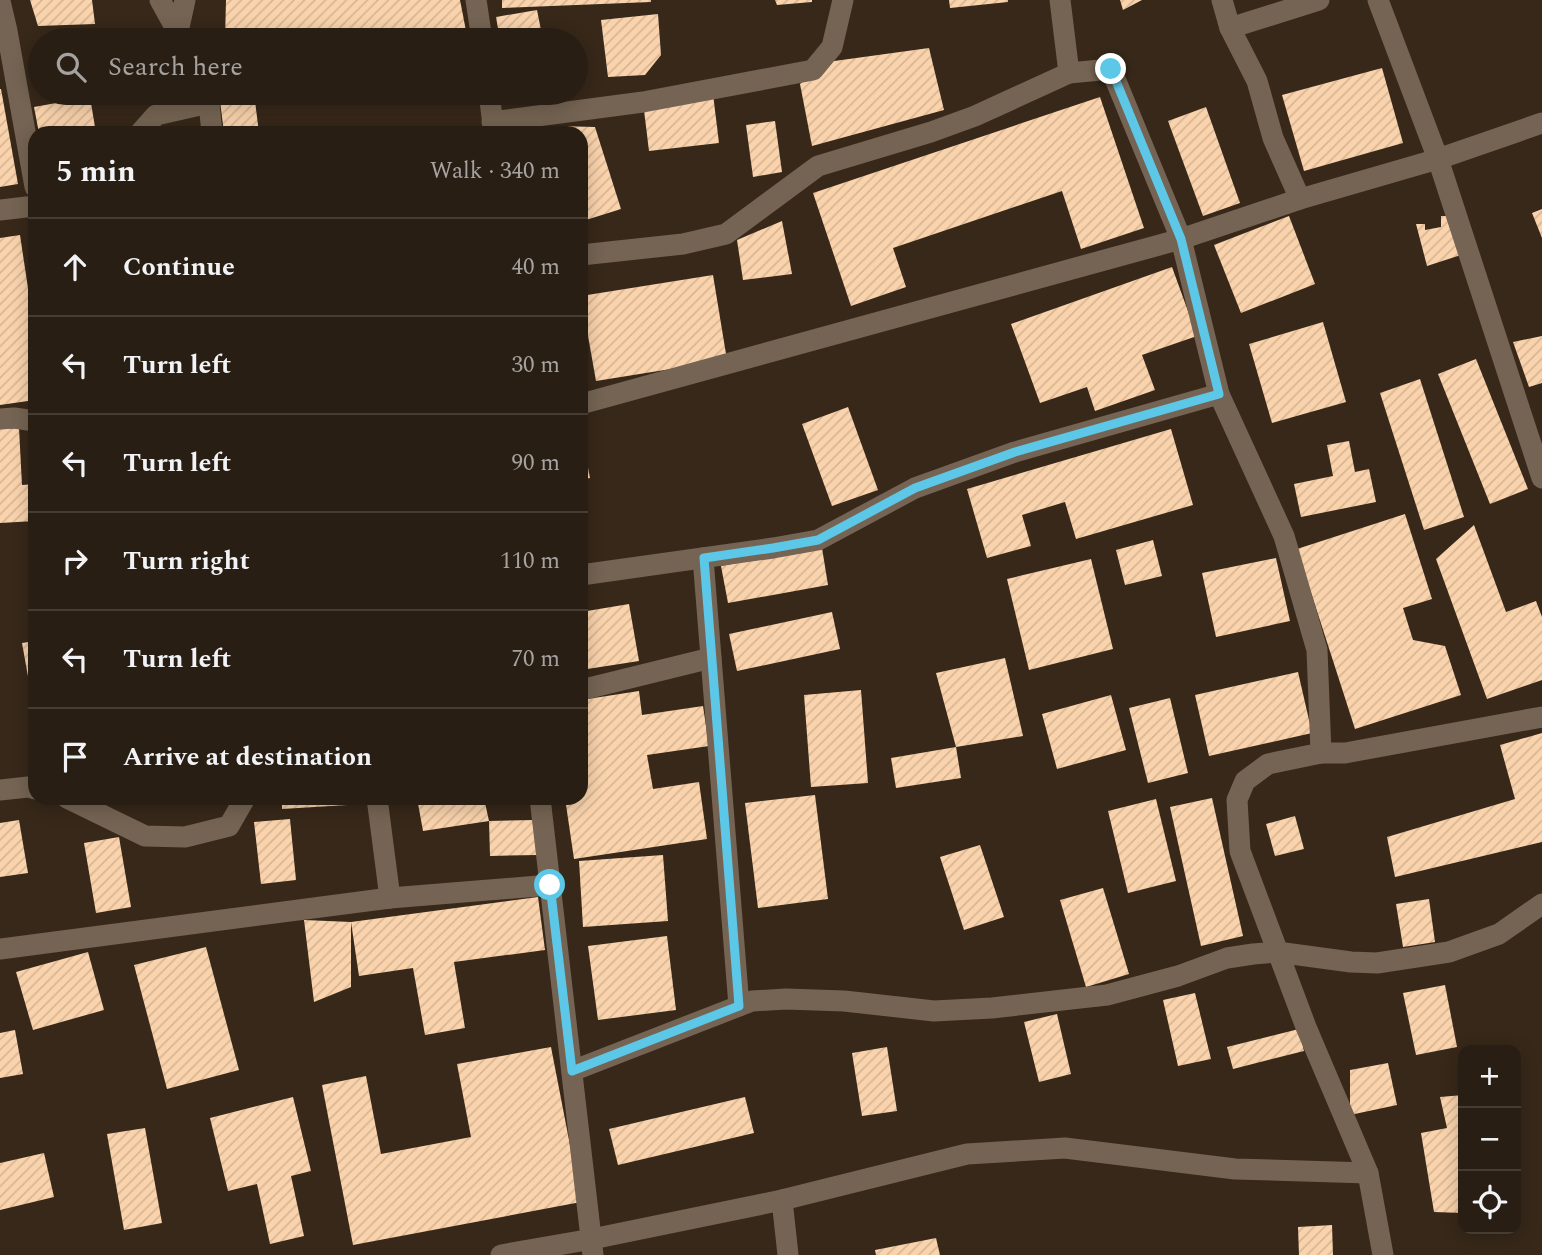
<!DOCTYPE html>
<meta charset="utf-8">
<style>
body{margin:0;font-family:Spectral,serif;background:#31271c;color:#f1f3f6}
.controls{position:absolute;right:21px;bottom:21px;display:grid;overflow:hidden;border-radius:14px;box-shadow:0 4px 18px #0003}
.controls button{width:63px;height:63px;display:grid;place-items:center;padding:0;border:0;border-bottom:2px solid #453c33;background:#291e13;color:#f1f3f6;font:35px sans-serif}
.stop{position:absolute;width:21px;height:21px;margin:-16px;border:5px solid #5cc7e7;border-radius:50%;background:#fff}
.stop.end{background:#5cc7e7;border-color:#fff;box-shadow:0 2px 7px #0008}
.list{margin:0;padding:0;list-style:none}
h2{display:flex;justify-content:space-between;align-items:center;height:91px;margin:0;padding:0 28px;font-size:30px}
h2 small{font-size:23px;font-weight:400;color:#a5a2a0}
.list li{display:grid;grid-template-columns:46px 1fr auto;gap:21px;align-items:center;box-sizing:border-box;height:98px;padding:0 28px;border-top:2px solid #453c33}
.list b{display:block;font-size:26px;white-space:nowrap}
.list em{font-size:23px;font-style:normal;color:#a5a2a0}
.icon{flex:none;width:38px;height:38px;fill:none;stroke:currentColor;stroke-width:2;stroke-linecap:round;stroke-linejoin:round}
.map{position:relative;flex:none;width:1542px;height:1255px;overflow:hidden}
.search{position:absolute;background:#291e13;box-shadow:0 4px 18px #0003;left:28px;top:28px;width:560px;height:77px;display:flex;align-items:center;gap:18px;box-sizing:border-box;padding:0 24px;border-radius:38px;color:#a5a2a0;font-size:26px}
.panel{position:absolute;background:#291e13;box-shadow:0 4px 18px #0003;left:28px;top:126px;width:560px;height:679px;border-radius:21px}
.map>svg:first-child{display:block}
.building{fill:url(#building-hatch)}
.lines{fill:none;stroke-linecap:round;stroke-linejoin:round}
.minor{stroke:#756453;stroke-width:21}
.route{stroke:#5cc7e7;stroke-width:9}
</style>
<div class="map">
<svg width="1542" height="1255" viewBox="0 0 1542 1255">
<defs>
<pattern id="building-hatch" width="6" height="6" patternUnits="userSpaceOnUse" patternTransform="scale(1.75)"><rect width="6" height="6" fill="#fad3ac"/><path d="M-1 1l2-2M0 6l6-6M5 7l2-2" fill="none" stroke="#d6b696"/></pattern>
</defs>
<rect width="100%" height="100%" fill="#372819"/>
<!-- building -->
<g class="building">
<path d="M30,0H92L95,24L38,26Z"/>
<path d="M226,0H460L467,36L435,40H225Z"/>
<path d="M502,0H651V2L502,8Z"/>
<path d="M775,0H812V2L777,5Z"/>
<path d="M949,0H1008V2L950,8Z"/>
<path d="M1120,0H1142L1123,10Z"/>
<path d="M537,10L543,40H500L496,17Z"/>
<path d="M658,14L661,55L645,75L608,77L601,20Z"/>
<path d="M929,48L944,110L812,146L800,84L827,62Z"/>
<path d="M1382,68L1403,143L1304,171L1282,95Z"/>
<path d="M0,89H1L18,184L0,187Z"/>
<path d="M219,93H254L259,133H224Z"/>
<path d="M713,94L719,143L649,151L643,102Z"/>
<path d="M90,97L96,133H39L34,107Z"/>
<path d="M1100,97L1144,228L1081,249L1062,191L893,248L906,287L851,306L813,193Z"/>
<path d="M1206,107L1240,203L1203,216L1168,121Z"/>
<path d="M775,121L782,172L753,177L746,125Z"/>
<path d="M557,126L595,127L621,209L586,220L581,202V133H560Z"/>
<path d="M1542,209V238L1532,213Z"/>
<path d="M1289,216L1315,284L1241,313L1214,245Z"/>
<path d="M1441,216H1450L1464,254L1427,266L1416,224H1425V230L1441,227Z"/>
<path d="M782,221L792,274L743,280L737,240Z"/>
<path d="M20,235L35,335V400L0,405V238Z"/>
<path d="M1172,267L1197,336L1142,355L1155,390L1095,411L1087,387L1040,403L1011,324Z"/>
<path d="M713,275L727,360L596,381L581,296Z"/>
<path d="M1323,322L1346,402L1272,423L1249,344Z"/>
<path d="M1542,336V383L1529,387L1513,342Z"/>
<path d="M1476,359L1528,489L1490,504L1438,374Z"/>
<path d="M1420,379L1464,517L1424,530L1380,393Z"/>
<path d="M848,407L878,490L832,506L802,424Z"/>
<path d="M19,428L22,485L35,484V521L0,523V429Z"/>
<path d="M1171,429L1193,505L1076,539L1065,502L1022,515L1031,546L987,558L967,489Z"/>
<path d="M581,437H582L590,478L581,480Z"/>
<path d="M1349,441L1355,472L1369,469L1376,502L1301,517L1294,484L1333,476L1327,445Z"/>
<path d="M1405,514L1432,599L1403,608L1413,640L1445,646L1461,695L1355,729L1297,549Z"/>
<path d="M1474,525L1506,612L1536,601L1542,617V680L1487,699L1436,559Z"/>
<path d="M1153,540L1162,576L1125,585L1116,550Z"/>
<path d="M822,548L828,585L728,603L721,566Z"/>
<path d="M1276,558L1290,621L1216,637L1202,573Z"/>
<path d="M1091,559L1113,649L1029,670L1007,579Z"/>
<path d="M629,604L639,661L581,670V612Z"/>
<path d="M832,612L840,649L737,671L729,634Z"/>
<path d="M35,641V710H34L22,643Z"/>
<path d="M1005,658L1023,736L956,747L936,673Z"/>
<path d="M1298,672L1312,733L1209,756L1195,695Z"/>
<path d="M861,690L868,783L811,787L804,695Z"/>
<path d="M639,691L642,715L703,706L709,746L647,755L653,789L699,782L707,839L574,859L565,798H581V700Z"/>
<path d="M1111,695L1126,750L1057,769L1042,714Z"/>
<path d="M1170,698L1188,773L1148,783L1129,708Z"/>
<path d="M1542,733V842L1395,877L1387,837L1515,799L1500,745Z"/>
<path d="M956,747L961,778L896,788L891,758Z"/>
<path d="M815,795L828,899L758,908L745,803Z"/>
<path d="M282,798H347V805L282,809Z"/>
<path d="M417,798H484L489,821L535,820L537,855L490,856L489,821L423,831Z"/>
<path d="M1212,798L1243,936L1201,946L1170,807Z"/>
<path d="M1156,799L1176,881L1128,893L1108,811Z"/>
<path d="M1295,816L1304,849L1275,856L1266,824Z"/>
<path d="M290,819L296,880L261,884L254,822Z"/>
<path d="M19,820L28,873L0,877V823Z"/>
<path d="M119,837L131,907L96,913L84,843Z"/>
<path d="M980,845L1004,917L964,930L940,857Z"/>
<path d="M663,855L668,921L583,927L579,861Z"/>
<path d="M1103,888L1129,974L1086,987L1060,900Z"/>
<path d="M538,897L545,950L454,962L465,1028L425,1035L413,968L359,976L351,922V987L314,1002L304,920L351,922Z"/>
<path d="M1429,899L1435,942L1403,947L1396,904Z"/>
<path d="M667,936L676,1010L598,1020L588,946Z"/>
<path d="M206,947L239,1070L167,1089L134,965Z"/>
<path d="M88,952L104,1010L33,1030L16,972Z"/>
<path d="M1445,985L1457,1047L1416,1055L1403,993Z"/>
<path d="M1195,993L1211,1059L1178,1066L1163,1000Z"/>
<path d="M1057,1014L1071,1074L1039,1082L1024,1022Z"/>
<path d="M1299,1029L1304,1051L1233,1069L1227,1047Z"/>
<path d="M15,1030L23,1074L0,1078V1033Z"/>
<path d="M551,1047L581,1202L353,1245L322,1085L366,1076L381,1154L471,1137L457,1064Z"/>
<path d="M887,1047L897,1111L862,1116L852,1053Z"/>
<path d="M1388,1063L1397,1105L1350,1115V1070Z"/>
<path d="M1463,1095V1213L1434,1212L1421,1133L1447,1128L1440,1097Z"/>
<path d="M293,1097L311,1171L291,1176L304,1236L270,1244L257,1184L228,1191L210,1118Z"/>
<path d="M745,1097L754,1133L618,1165L609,1129Z"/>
<path d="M145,1128L162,1223L124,1230L107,1134Z"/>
<path d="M44,1153L54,1197L0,1210V1163Z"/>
<path d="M1332,1225L1333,1255H1299L1298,1227Z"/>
<path d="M936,1238L940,1255H876L875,1250Z"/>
</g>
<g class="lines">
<!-- minor -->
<g class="minor">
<path d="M160,0L182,40"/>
<path d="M476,0L482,40"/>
<path d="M1060,0L1069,73L1111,69L1181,239L1219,394L1284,536L1317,650L1321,753L1268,764L1245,781L1237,800L1240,851L1306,1027L1368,1173L1383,1255"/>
<path d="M1222,0L1230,28L1257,81L1273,138L1300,199"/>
<path d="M1378,0L1438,159L1542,478"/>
<path d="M0,1L7,31L35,187"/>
<path d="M1230,28L1319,0"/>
<path d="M178,32L185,0"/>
<path d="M204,93L209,103L212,133"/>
<path d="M489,93L494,133"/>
<path d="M492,122L643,102L813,70L832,47L843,0"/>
<path d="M140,133L156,115L209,103"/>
<path d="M0,210L35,206"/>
<path d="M581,255L683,244L726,234L818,166L931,132L975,116L1069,73"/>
<path d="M581,404L1181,239L1300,199L1438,159L1542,123"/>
<path d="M0,419L14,418L35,421"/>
<path d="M703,558L739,1006"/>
<path d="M581,575L773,548L818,540L915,488L1015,452L1219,394"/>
<path d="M581,690L711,658"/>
<path d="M1321,753H1345L1542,717"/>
<path d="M0,790L28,787L35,789"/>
<path d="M67,798L145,836L185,837L229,826L245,798"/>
<path d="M377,798L390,898"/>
<path d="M540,798L593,1255"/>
<path d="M0,949L390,898L550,885"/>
<path d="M572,1071L752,1001L786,999L844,1001L934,1011L992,1008L1107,995L1178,976L1227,958L1253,954L1277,952L1351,962L1377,963L1449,952L1499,934L1542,904"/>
<path d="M782,1200L788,1255"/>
<path d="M501,1255L592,1239L782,1200L967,1154L1065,1148L1235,1169L1368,1173"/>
</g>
</g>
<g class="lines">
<!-- route -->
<path class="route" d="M550,885L572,1071L739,1006L704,558L773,548L818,540L915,488L1015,452L1219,394L1181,239L1111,69"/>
</g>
</svg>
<div class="controls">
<button>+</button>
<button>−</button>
<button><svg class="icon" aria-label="locate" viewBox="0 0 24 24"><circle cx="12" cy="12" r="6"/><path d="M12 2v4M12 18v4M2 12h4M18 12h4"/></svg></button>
</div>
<div class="stop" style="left:550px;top:885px"></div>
<div class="stop end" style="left:1111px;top:69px"></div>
<div class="search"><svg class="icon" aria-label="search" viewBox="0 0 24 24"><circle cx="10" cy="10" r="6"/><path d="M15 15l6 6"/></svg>Search here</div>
<section class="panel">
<h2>5 min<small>Walk · 340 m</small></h2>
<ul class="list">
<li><svg class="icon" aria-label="ahead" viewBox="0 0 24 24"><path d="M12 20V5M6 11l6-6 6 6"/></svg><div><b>Continue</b></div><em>40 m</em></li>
<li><svg class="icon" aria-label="left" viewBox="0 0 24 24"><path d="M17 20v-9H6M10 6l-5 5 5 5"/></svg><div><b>Turn left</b></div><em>30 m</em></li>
<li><svg class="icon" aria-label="left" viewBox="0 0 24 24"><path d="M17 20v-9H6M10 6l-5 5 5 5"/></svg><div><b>Turn left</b></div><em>90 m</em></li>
<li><svg class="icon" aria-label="right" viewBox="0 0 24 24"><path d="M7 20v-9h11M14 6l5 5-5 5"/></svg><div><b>Turn right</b></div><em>110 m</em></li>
<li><svg class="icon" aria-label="left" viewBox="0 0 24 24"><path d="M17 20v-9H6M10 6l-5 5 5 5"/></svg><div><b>Turn left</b></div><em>70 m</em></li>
<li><svg class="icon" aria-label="arrive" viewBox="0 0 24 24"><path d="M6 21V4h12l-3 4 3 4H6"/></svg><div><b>Arrive at destination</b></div></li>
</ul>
</section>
</div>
